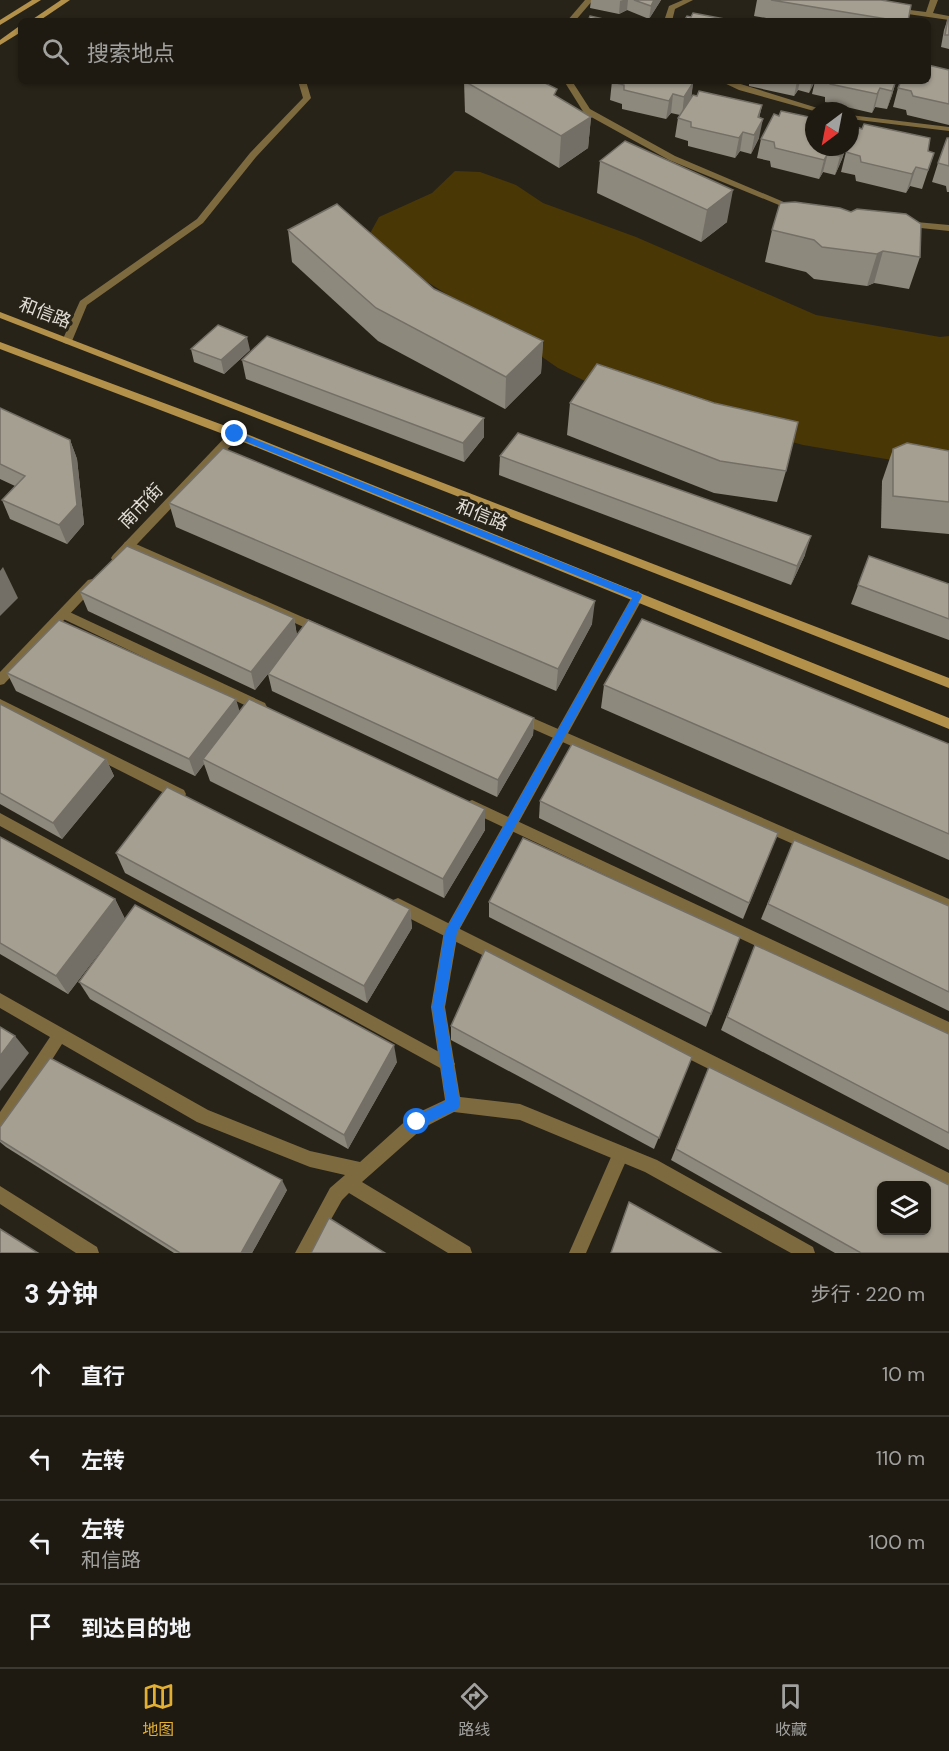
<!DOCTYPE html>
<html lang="zh">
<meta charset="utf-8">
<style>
body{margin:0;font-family:"DM Sans","Noto Sans SC",sans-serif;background:#26231b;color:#f1f3f6}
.controls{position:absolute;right:18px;bottom:18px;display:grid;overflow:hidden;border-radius:9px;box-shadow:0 2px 4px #0004}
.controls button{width:54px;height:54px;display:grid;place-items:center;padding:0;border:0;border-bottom:2px solid #3c3832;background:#1e1a12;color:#f1f3f6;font:30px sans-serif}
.compass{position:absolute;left:805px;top:102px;width:54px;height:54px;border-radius:50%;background:#1e1a12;box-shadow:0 2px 4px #0004;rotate:212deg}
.stop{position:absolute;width:18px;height:18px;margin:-14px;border:4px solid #1a73e8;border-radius:50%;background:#fff}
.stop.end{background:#1a73e8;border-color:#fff;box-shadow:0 2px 6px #0008}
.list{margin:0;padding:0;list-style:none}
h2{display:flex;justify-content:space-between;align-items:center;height:78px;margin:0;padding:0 24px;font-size:26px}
h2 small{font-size:20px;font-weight:400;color:#a1a19f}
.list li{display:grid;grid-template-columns:39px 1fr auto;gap:18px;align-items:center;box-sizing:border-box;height:84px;padding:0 24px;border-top:2px solid #3c3832}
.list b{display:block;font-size:22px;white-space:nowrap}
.list p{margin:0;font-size:20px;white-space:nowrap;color:#a1a19f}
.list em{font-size:20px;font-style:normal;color:#a1a19f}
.icon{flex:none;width:33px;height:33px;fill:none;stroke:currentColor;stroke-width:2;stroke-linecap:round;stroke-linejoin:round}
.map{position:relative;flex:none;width:949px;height:1253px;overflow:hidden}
.search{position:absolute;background:#1e1a12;box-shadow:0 2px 4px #0004;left:18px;right:18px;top:18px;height:66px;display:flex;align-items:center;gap:15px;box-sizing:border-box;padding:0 21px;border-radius:9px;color:#a1a19f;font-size:22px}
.sheet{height:414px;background:#1e1a12}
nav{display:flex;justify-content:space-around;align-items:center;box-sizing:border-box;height:84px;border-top:2px solid #3c3832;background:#1e1a12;font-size:16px;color:#a1a19f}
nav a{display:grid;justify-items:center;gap:3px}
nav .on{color:#e2af34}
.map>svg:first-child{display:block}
.green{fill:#4a3706}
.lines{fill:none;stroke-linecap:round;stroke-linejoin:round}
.lane{fill:#7e6a3f;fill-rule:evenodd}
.street{fill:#7e6a3f;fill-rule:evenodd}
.secondary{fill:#b3914a;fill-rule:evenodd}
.wall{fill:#8e897d}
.shaded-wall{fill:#746f66}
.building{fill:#a59f91;stroke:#746f66;stroke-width:1.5;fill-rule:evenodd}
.route{fill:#1a73e8}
.labels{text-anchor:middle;stroke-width:6;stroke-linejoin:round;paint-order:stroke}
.street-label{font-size:18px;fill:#e1ddd6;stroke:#282318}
</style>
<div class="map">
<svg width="949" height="1253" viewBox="0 0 949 1253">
<rect width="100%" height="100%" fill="#282318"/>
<!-- green -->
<path class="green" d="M455,171L480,172L516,185L543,203L636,237L816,315L940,337L949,336V461L892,460L803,445L606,391L558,368L502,329L421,278L368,237L379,217L432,193Z"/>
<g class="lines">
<!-- lane -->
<g class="lane">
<path d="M298,81H306L311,98L256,157L203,223L87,305L72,341L67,344L64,343L62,341L80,301L197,219L250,153L303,98Z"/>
<path d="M129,541L323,626L325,629L323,632H315L125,548L123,545L125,542Z"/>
<path d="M63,609L265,703L267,707L265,711L261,712L257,711L59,617L57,614L59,611Z"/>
<path d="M0,699L184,790L186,794L184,798L179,800L174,798L0,710Z"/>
<path d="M519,712L949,899V913L515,721L513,717L515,713Z"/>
<path d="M472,800L949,1022V1037L467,810L465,806L467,802Z"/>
<path d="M0,813L452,1059L455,1064L452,1069L447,1072L442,1069L0,826Z"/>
<path d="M398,898L949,1173V1190L393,910L391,905L393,900Z"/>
<path d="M621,1146L627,1148L629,1154L586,1253H569L615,1148Z"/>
<path d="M0,1186L97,1247L99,1253H76L0,1204Z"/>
</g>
<!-- street -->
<g class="street">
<path d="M585,0H593L575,21H567Z"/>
<path d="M683,0H693L675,9L672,21H664L669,6Z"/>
<path d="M930,0H938L933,13L949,16V20L894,12L890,10L894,8L926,12Z"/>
<path d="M564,81H572L590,109L675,156L798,208L794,211L791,210L669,160L584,113Z"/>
<path d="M720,81H731L827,111H814L739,90Z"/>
<path d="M850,115L949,127V131L850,119Z"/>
<path d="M905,221L949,225V231L902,226L901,224Z"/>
<path d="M235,430L239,431L240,434L239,437L121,561H113L111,558L113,555L231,431Z"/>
<path d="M92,579L96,580L98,583L96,586L4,684L0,685V672L88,580Z"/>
<path d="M638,591L644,596L458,932L445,1007L460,1097L520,1104L657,1160L813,1247L815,1253H791L645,1172L520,1120L454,1112L423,1128L362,1182L470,1247L472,1253H448L349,1193L342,1200L312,1253H295L330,1188L345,1175L310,1167L197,1122L62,1044L6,1132L0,1134V1112L50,1037L0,1008V993L208,1110L310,1151L360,1162L411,1116L445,1100L431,1007L444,931L634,593Z"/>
</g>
<!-- secondary -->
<g class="secondary">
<path d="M32,0H41L0,25V20Z"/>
<path d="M61,0H70L39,21H30Z"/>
<path d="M18,27H21V32L0,45V40Z"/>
<path d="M0,312L949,678V688L0,318Z"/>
<path d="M0,342L239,431L949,718V729L231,437L0,349Z"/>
</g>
</g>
<!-- wall -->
<g class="wall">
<path d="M591,0H661L649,19L627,10L619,14L590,8Z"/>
<path d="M757,0H881L908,21H784L754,16Z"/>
<path d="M948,18H949V49L941,47L944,30Z"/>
<path d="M949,70V125L907,115L906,110L893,107L898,88Z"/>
<path d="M464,81L556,97L591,117L588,148L559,168L465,112Z"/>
<path d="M612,81H691L693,83L691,97L697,96L762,105L759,118V138L751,154L740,151L735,158L688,146V141L675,137L678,118L680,115L671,113L666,119L622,109V104L610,100Z"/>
<path d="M749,81H815L809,93L798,90L794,96L749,86Z"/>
<path d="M815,81H896L892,95L887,109L875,107L872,113L825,102V97L812,94Z"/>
<path d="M949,138V192H947L946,186L932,182L938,163Z"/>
<path d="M761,139L814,147H846L842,159L835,175L823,172L819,179L771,167L770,161L757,158Z"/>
<path d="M625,141L727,222L701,242L597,193L600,161Z"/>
<path d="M928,151L934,153L922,189L910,186L906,193L856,181L855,175L841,172L846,152Z"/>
<path d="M288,230L434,289L543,341L541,373L505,409L378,341L292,262Z"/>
<path d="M772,230L920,257L909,289L874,283L867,286L814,279L806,272L765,262Z"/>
<path d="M191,349L250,350L224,374L194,362Z"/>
<path d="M242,360L484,418V437L464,462L246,379Z"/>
<path d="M570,403L786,471L777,502L714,493L567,435Z"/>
<path d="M0,408L70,440L77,459L84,524L67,544L10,519L2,500L15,486L0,479Z"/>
<path d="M893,449L949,451V534L881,528L882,481Z"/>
<path d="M500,456L805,555L791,585L499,475Z"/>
<path d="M169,503L592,624L556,691L176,527Z"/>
<path d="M869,556L949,584V640L851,604Z"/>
<path d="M80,592L294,618L297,635L534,718L533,735L497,797L272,691L268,674L255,690L88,611Z"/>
<path d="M7,673L240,712L485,830L444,898L210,781L204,764L195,776L16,691Z"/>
<path d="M604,685L949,744V860L601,708Z"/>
<path d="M0,704L106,759L114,776L62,839L0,804Z"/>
<path d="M540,801L778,833L743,919L539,818Z"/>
<path d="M0,837L115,899L125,919L68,994L0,954Z"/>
<path d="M794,840L949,906V1011L761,919Z"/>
<path d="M116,853L410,909L412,928L367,1003L125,873Z"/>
<path d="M489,902L711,1014L706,1027L489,917Z"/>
<path d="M755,945L949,1034V1150L721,1030Z"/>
<path d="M79,982L397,1062L348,1149L90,999Z"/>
<path d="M451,1026L692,1057L654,1149L451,1040Z"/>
<path d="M709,1067L949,1253H835L671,1160Z"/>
<path d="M0,1127L287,1190L252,1253H174L6,1147L0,1142Z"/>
</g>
<!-- shaded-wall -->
<g class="shaded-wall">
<path d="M623,0H628L627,10L619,14L620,1Z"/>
<path d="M654,0H661L649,19L651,6Z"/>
<path d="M688,81H691L690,87L693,83L691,101L682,116L684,97Z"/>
<path d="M797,81H800L798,90L794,96Z"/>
<path d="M812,81H815L809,93Z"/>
<path d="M896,81L892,95L887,109L892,91Z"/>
<path d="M880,88L875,107L872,113L877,94Z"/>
<path d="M673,94L671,113L666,119L669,101Z"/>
<path d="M762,105L758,124L763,119L759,138L751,154L758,117Z"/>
<path d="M591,117L588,148L559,168L561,136Z"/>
<path d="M743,132L740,151L735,158L739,138Z"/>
<path d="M844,147H846L842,159L835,175L840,156Z"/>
<path d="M828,153L823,172L819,179L824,160Z"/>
<path d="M916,167L910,186L906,193L912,174Z"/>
<path d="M733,190L727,222L701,242L707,210Z"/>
<path d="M883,251L874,283L867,286L877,254Z"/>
<path d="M247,337L250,350L224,374L221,360Z"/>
<path d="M543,341L541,373L505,409L506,377Z"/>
<path d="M484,418V437L464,462L463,443Z"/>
<path d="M70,440L77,459L84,524L67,544L59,525Z"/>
<path d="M811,536L805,555L791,585L797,566Z"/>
<path d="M3,567L18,598L0,616V571Z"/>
<path d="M595,601L592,624L556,691L558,669Z"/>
<path d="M294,618L297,636L255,690L251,672Z"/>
<path d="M236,699L241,716L203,759L204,764L195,776L189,759Z"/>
<path d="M534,718L533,735L497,797L498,780Z"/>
<path d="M106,759L114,776L62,839L53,823Z"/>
<path d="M485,809V830L444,898L443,879Z"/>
<path d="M115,899L125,919L68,994L56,976Z"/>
<path d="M410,909L412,928L367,1003L364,986Z"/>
<path d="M15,1036L29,1053L0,1091V1056Z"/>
<path d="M394,1045L397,1062L348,1149L344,1135Z"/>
<path d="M282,1180L287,1190L252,1253H241Z"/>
</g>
<!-- building -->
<g class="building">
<path d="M634,0H654L651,6Z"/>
<path d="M771,0H881L911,5L908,21H899Z"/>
<path d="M693,13L735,21H684L687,16L691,17Z"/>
<path d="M590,16L612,21H583L584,20L588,21Z"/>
<path d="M948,18H949V35H945Z"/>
<path d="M928,65L949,70V104L913,96L911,91L898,88L901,81H928Z"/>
<path d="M464,81H541L557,89L554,95L591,117L561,136Z"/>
<path d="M612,81H689L693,83L684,97L673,94L669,101L624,90V85L612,82Z"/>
<path d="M829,81H896L892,91L880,88L877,94L830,84Z"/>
<path d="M699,91L762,105L758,117L763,119L754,135L743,132L739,138L691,127V122L678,118L693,95L697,96Z"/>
<path d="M781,111L814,118V147H844L840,156L828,153L824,160L775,148L774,142L761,139L774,114L779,116Z"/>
<path d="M864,124L930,138L928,151L934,153L928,170L916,167L912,174L861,162L860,156L846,152L848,147H850V144L857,127L862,129Z"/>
<path d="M947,138H949V166L938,163Z"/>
<path d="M625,141L733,190L707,210L600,161Z"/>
<path d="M795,202L840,208L851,212L857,209L906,214L921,224L920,257L883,251L877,254L822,247L814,240L772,230L780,203Z"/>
<path d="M337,204L434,289L543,341L506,377L376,308L288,230Z"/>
<path d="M218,325L247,337L221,360L191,349Z"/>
<path d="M267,336L484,418L463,443L242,360Z"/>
<path d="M597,364L714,403L798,422L786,471L720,461L570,403Z"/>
<path d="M0,408L70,440L77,505L59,525L2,500L25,476L0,464Z"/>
<path d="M518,433L811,536L797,566L500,456Z"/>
<path d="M907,443L949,451V502L893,496V449Z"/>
<path d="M223,448L595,601L558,669L169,503Z"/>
<path d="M127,546L294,618L251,672L80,592Z"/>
<path d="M869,556L949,584V619L858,585Z"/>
<path d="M642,619L949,744V834L604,685Z"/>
<path d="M59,620L236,699L189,759L7,673Z"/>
<path d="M308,620L534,718L498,780L268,674Z"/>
<path d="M249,699L485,809L443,879L203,759Z"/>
<path d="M0,704L106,759L53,823L0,793Z"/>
<path d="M572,744L778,833L749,903L540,801Z"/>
<path d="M167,787L410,909L364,986L116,853Z"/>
<path d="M0,837L115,899L56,976L0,943Z"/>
<path d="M523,838L740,937L711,1014L489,902Z"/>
<path d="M794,840L949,906V992L768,904Z"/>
<path d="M135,905L394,1045L344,1135L79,982Z"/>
<path d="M755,945L949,1034V1133L727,1017Z"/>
<path d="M485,950L692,1057L659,1138L451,1026Z"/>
<path d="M0,1027L15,1036L0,1056Z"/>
<path d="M50,1058L282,1180L241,1253H180L0,1140V1127Z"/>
<path d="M709,1067L949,1185V1253H861L676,1149ZM882,1185H927V1230H882Z"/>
<path d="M629,1202L721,1253H611Z"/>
<path d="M329,1218L385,1253H311Z"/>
<path d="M0,1229L38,1253H0Z"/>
</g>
<!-- route -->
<path class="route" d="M235,431L641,594L642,596L457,932L444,1007L460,1104L458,1109L417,1128L413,1127L411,1122L413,1117L446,1101L432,1007L445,931L632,598L232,436L230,434Z"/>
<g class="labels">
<!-- street labels -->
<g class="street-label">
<text transform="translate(45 313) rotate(21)" y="6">和信路</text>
<text transform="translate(141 506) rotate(-46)" y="6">南市街</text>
<text transform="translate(482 515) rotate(22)" y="6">和信路</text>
</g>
</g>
</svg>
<div class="controls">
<button><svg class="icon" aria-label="layers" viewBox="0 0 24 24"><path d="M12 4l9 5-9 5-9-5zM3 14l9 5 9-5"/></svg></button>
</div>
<svg class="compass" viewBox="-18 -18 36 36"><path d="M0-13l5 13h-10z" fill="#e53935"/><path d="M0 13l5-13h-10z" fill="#a1a19f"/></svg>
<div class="stop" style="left:417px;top:1122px"></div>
<div class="stop end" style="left:235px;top:434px"></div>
<div class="search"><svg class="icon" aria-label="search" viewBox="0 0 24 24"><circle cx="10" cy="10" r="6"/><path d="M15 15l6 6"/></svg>搜索地点</div>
</div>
<section class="sheet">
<h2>3 分钟<small>步行 · 220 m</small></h2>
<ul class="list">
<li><svg class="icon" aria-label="ahead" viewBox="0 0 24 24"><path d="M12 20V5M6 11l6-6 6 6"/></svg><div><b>直行</b></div><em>10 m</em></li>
<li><svg class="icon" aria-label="left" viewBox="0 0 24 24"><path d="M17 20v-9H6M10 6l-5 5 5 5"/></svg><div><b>左转</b></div><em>110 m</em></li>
<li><svg class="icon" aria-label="left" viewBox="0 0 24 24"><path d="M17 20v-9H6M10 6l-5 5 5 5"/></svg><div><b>左转</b><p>和信路</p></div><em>100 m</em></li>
<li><svg class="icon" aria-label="arrive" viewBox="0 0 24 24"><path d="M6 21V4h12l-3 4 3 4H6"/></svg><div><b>到达目的地</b></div></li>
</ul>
</section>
<nav>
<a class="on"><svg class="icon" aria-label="map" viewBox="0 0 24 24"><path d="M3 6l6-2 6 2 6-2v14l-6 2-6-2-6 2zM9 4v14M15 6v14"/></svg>地图</a>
<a><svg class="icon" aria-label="directions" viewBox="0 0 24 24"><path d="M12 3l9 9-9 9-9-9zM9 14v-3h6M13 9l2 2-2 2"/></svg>路线</a>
<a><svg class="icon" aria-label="saved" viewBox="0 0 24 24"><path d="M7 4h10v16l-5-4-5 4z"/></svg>收藏</a>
</nav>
